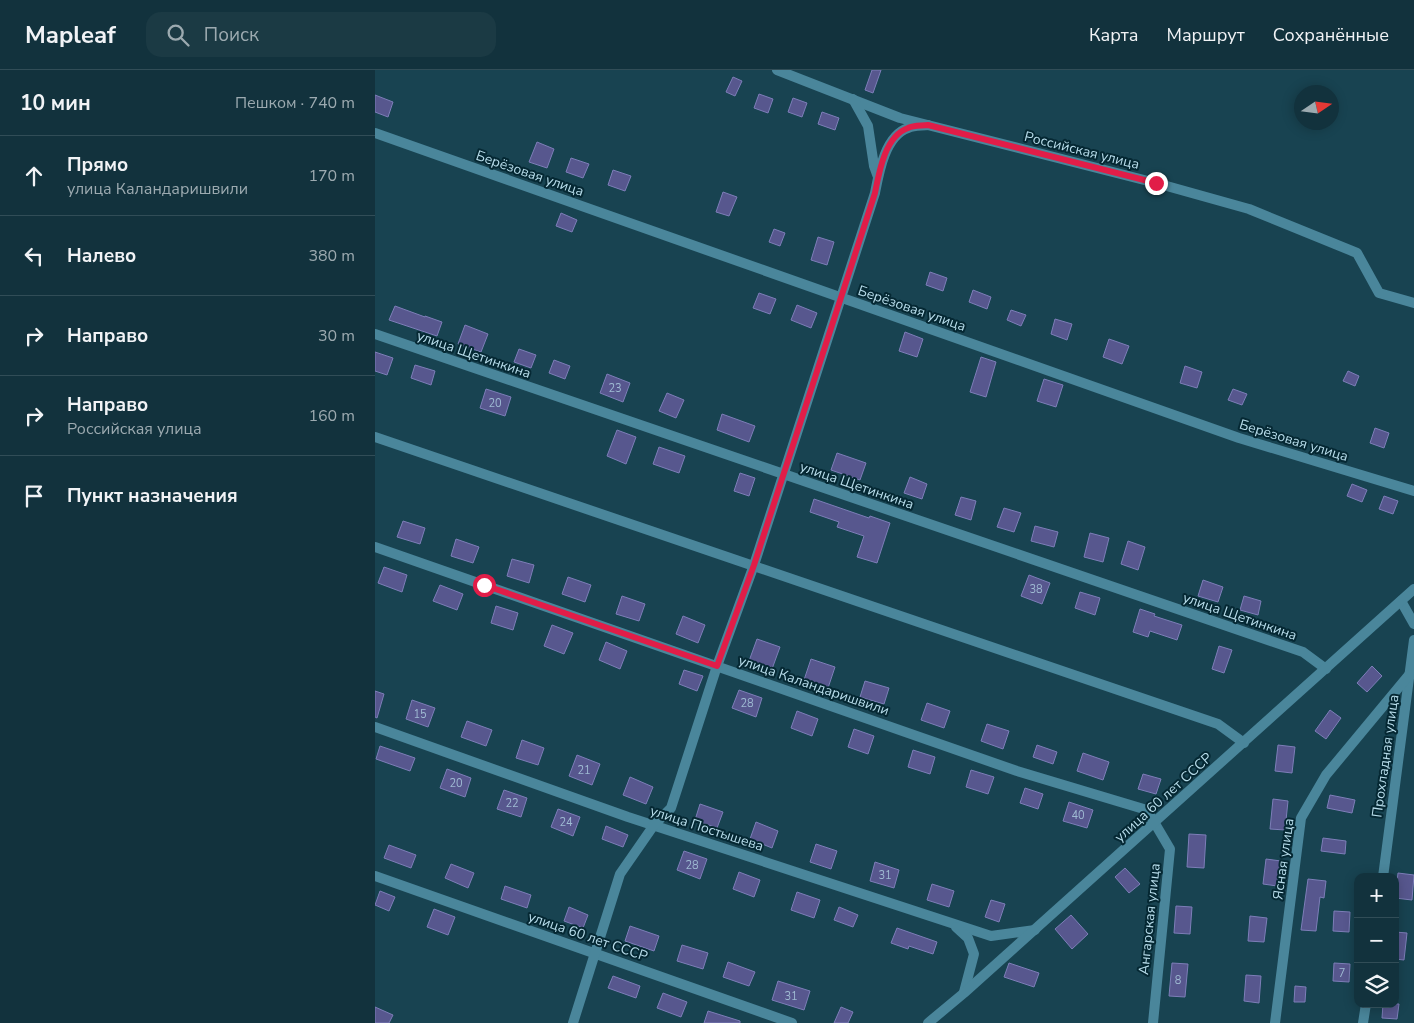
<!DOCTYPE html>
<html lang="ru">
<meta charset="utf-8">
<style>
body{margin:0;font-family:"Nunito Sans",sans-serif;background:#1b3a44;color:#f1f3f6}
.controls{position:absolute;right:15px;bottom:15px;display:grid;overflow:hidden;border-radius:10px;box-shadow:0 2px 12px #0003}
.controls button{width:45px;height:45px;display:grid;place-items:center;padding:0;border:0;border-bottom:1px solid #314d57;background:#12323d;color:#f1f3f6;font:25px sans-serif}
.compass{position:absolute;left:919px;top:15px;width:45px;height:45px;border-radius:50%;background:#12323d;box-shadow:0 2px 12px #0003;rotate:77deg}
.stop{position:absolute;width:15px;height:15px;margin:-11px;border:4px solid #e11d48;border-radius:50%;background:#fff}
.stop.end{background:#e11d48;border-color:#fff;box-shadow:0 1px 5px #0008}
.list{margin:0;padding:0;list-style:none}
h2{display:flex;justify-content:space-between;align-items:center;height:65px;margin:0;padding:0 20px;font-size:21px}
h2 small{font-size:16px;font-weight:400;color:#9caab0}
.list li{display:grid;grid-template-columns:32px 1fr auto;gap:15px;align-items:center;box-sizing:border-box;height:80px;padding:0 20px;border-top:1px solid #314d57}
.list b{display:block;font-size:19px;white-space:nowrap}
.list p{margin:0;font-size:16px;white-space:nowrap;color:#9caab0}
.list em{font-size:16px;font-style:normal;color:#9caab0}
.icon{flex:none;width:28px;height:28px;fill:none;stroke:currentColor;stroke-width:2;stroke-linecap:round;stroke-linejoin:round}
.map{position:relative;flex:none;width:1039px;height:953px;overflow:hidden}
header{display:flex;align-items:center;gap:30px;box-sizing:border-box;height:70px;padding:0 25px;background:#12323d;border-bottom:1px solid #314d57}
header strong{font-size:24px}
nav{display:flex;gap:28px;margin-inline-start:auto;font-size:18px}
.search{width:350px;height:45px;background:#1b3a44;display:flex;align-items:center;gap:12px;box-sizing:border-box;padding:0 18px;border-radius:15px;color:#9caab0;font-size:19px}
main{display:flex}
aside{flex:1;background:#12323d}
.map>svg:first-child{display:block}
.building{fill:#57578e;stroke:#7d7eb8}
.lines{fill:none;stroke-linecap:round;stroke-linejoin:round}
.street{stroke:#4a869b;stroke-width:10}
.route{stroke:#e11d48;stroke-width:6}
.labels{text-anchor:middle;stroke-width:4;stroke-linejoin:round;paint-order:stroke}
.number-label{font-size:11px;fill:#9fbbd3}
.street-label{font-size:14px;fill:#b7dcea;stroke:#052833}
</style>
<header>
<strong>Mapleaf</strong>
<div class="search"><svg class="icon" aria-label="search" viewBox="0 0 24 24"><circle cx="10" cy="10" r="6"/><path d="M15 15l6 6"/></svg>Поиск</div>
<nav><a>Карта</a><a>Маршрут</a><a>Сохранённые</a></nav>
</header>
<main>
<aside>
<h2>10 мин<small>Пешком · 740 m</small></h2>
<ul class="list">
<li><svg class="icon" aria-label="ahead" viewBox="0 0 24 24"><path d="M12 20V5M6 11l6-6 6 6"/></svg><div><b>Прямо</b><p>улица Каландаришвили</p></div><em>170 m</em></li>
<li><svg class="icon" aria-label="left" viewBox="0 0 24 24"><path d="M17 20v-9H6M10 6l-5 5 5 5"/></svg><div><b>Налево</b></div><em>380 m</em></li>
<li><svg class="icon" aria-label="right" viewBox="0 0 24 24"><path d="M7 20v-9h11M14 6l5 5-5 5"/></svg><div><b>Направо</b></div><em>30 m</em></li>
<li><svg class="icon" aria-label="right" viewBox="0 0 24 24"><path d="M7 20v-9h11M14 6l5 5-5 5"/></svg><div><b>Направо</b><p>Российская улица</p></div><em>160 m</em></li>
<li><svg class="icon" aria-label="arrive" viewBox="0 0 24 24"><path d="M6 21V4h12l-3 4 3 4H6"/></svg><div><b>Пункт назначения</b></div></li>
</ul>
</aside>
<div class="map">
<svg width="1039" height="953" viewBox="0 0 1039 953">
<rect width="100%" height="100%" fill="#184351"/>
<!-- building -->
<g class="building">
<path d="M497,0H506L498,23L490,20Z"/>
<path d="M358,7L367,11L360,26L351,22Z"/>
<path d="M384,24L398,29L393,43L379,38Z"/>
<path d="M0,25L18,32L13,47L0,42Z"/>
<path d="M418,28L432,33L427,47L413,42Z"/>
<path d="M447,42L464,48L460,60L443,54Z"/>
<path d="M162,72L179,79L172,98L154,92Z"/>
<path d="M196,88L214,94L208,108L191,102Z"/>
<path d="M238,100L256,106L250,121L233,115Z"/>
<path d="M348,122L362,127L354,146L341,142Z"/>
<path d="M186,143L202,150L197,162L181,156Z"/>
<path d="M399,159L410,163L405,176L394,172Z"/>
<path d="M443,167L459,172L452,195L436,190Z"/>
<path d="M555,202L572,208L568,221L551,215Z"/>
<path d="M598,220L616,227L612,239L594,232Z"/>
<path d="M384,223L401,229L395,244L378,238Z"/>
<path d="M422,235L442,243L436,258L416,250Z"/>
<path d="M20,236L50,247V246L67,252L62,266L14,250Z"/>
<path d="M636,240L651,245L646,256L632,250Z"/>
<path d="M680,249L697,254L692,270L676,264Z"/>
<path d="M90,255L113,264L106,282L83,274Z"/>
<path d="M530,262L548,269L542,287L524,281Z"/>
<path d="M734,269L754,276L747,294L728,287Z"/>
<path d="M144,279L161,285L156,298L139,292Z"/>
<path d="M0,282L18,288L12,305L0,301Z"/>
<path d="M606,287L621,292L611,327L595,322Z"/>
<path d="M179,290L195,296L190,309L174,303Z"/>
<path d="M40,295L60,301L56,315L36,308Z"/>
<path d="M810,296L827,302L822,318L805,313Z"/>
<path d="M973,301L984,306L980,316L968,311Z"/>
<path d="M232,304L255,313L248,332L225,323Z"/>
<path d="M669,309L688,315L681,337L662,331Z"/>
<path d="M111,319L136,327L130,346L105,338Z"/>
<path d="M858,319L872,324L867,335L853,330Z"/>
<path d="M292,323L309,330L301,348L284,341Z"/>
<path d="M347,344L380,356L374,372L342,360Z"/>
<path d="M1000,358L1014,363L1009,378L995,373Z"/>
<path d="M242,360L261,367L251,394L232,386Z"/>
<path d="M284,377L310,386L304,403L278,394Z"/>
<path d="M462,383L491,393L485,410L456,400Z"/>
<path d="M365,403L380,408L374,426L359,421Z"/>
<path d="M535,407L552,414L547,429L529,423Z"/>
<path d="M977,414L992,420L987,432L972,426Z"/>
<path d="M1009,426L1023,431L1018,444L1004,439Z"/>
<path d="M586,427L601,431L596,450L580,445Z"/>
<path d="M439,429L494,448L495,446L515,453L502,493L482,487L489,466L462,457L464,452L435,442Z"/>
<path d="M629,438L646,443L639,462L622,457Z"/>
<path d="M28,451L50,458L45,474L22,467Z"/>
<path d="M660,456L683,462L679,477L656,471Z"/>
<path d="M715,463L734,468L728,492L709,487Z"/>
<path d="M81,469L104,477L98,493L76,486Z"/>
<path d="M753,471L770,477L763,500L746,494Z"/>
<path d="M137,489L159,495L154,513L132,506Z"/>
<path d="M9,497L32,505L27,522L3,513Z"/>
<path d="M654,505L675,513L667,534L646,526Z"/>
<path d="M193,507L216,515L210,532L187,524Z"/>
<path d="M828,510L848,517L843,532L823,526Z"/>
<path d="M65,515L88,524L82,540L58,531Z"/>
<path d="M705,522L725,528L720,545L700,538Z"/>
<path d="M247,526L270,534L264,551L241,544Z"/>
<path d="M869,526L886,531L883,545L865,540Z"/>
<path d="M121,536L143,543L138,560L116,553Z"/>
<path d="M765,539L780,544L779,546L807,555L802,570L775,561L773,567L758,562Z"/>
<path d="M308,546L330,555L323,573L301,564Z"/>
<path d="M177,555L198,563L189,584L169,576Z"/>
<path d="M382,569L405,577L397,599L374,591Z"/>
<path d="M231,572L252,581L245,599L224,590Z"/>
<path d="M844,576L857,580L849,603L837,599Z"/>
<path d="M436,589L460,597L453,618L429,610Z"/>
<path d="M997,596L1007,606L992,622L982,613Z"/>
<path d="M309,600L328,606L322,621L304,614Z"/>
<path d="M490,611L514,618L509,634L485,627Z"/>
<path d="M364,620L387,628L381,647L357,638Z"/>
<path d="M0,621L9,624L2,648L0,647Z"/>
<path d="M37,630L60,638L53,657L31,649Z"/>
<path d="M552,633L575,641L569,658L546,650Z"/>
<path d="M955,640L966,648L951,669L940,661Z"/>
<path d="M422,641L443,649L437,666L416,658Z"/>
<path d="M92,651L117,660L111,676L86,667Z"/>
<path d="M612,654L634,661L628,679L606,671Z"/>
<path d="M479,659L499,666L493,684L473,677Z"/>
<path d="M147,670L169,678L163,695L141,688Z"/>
<path d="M662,675L682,682L678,694L658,687Z"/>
<path d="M903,675L920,677L917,703L900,701Z"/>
<path d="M5,676L40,688L35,701L1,689Z"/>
<path d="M538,680L560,687L555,704L533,697Z"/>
<path d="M708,683L734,692L728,710L702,701Z"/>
<path d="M202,685L225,694L217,715L194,706Z"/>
<path d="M72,699L96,708L90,727L65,718Z"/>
<path d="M596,700L619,707L613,724L591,717Z"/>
<path d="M768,704L786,709L781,724L763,719Z"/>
<path d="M255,707L278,717L271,734L248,725Z"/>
<path d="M650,718L668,724L663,739L645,733Z"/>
<path d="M129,720L152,728L146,747L122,739Z"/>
<path d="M955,725L980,730L977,743L952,738Z"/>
<path d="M898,729L913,731L910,760L895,759Z"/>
<path d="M694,732L718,740L712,758L688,751Z"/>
<path d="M325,734L348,742L342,758L320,750Z"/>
<path d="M183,739L205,747L198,766L176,757Z"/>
<path d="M381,752L403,761L397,778L375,769Z"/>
<path d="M231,756L253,765L248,777L227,769Z"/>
<path d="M814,764L831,765L829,798L812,797Z"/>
<path d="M948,768L971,771L970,784L946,781Z"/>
<path d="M441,774L462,781L456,799L435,792Z"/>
<path d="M14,775L41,785L36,798L9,788Z"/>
<path d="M309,781L332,789L325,809L302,800Z"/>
<path d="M891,789L906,791L902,816L888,814Z"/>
<path d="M500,792L524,800L519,818L495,811Z"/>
<path d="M76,794L99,803L93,818L70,808Z"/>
<path d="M750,798L765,814L754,823L740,807Z"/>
<path d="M364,802L385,810L379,827L358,819Z"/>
<path d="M1023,803L1039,805L1037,830L1020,828Z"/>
<path d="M933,809L951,811L949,828L945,827L941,861L926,860Z"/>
<path d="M557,814L579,821L574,837L552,830Z"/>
<path d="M130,816L156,825L152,838L126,829Z"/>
<path d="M5,821L20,827L14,841L0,835Z"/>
<path d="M422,822L445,830L439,848L416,840Z"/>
<path d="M616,830L630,834L624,852L610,847Z"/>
<path d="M801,836L817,837L815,864L799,863Z"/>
<path d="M194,837L213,845L208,858L189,851Z"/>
<path d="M464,837L483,845L478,857L459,850Z"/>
<path d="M59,839L80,847L73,865L52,857Z"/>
<path d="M959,841L975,842L974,862L958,861Z"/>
<path d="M696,845L713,864L697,879L680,859Z"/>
<path d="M875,846L892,848L889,872L873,871Z"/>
<path d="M255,856L284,866L279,881L250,871Z"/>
<path d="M522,858L562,872L558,884L534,876L533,879L516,873Z"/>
<path d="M1020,862L1032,863L1029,890L1020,889Z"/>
<path d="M307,875L333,883L328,899L302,891Z"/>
<path d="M353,892L380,902L374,916L348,907Z"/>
<path d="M634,893L664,903L659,917L629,907Z"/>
<path d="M797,893L813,894L810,927L794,926Z"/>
<path d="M959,893L975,894L974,912L958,911Z"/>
<path d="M871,905L886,906L884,933L869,931Z"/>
<path d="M238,906L265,916L261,928L233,918Z"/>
<path d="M403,911L435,921L429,940L397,930Z"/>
<path d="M920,916L931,917L930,932H919Z"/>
<path d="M288,923L312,932L306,947L282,938Z"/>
<path d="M1008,934H1024L1022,949L1007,948Z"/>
<path d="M0,937L18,945L14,953H0Z"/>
<path d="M466,937L478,942L473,953H459Z"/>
<path d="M333,941L365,951V953H329Z"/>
</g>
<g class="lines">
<!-- street -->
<g class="street">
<path d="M402,0L525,48L781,113L874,139L982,183L1004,223L1039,233"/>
<path d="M478,29L493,56L499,96L503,107"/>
<path d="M0,63L864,368L1039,421"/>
<path d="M0,264L928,582L951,599"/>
<path d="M0,367L843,654L869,673"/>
<path d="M0,477L642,701L772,740L795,779L778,953"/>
<path d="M1026,531L1039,554"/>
<path d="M0,657L253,747L616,866L660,860"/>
<path d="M0,806L417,953"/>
<path d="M1008,807L1039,570"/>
<path d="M581,857L593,868L599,884L589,922"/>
<path d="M198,953L245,804L279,755L296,738L342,596L379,495L500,123C504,102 510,66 533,58C539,55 547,56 553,55"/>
<path d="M553,953L589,923L1039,519"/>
<path d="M900,953L926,748L951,705L1034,605"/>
<path d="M988,953L991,934"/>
</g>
</g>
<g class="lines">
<!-- route -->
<path class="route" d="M109,515L342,596L379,495L500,123C504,102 510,66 533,58C539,55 547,56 553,55L781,113"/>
</g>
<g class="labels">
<!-- number labels -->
<g class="number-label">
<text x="240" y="322">23</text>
<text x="120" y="337">20</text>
<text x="661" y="523">38</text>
<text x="372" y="637">28</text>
<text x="45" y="648">15</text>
<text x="209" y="704">21</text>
<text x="81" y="717">20</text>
<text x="137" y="737">22</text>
<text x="703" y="749">40</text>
<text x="191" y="756">24</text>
<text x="317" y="799">28</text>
<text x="510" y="809">31</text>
<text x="967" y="907">7</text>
<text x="803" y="914">8</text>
<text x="416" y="930">31</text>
</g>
<!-- street labels -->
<g class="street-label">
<text transform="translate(707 80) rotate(14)" y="5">Российская улица</text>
<text transform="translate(155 103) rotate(19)" y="5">Берёзовая улица</text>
<text transform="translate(537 238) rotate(19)" y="5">Берёзовая улица</text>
<text transform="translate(99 284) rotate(19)" y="5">улица Щетинкина</text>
<text transform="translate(919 370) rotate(17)" y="5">Берёзовая улица</text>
<text transform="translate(482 415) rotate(19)" y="5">улица Щетинкина</text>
<text transform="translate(865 546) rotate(19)" y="5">улица Щетинкина</text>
<text transform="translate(439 615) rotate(19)" y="5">улица Каландаришвили</text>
<text transform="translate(1010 686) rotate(-82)" y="5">Прохладная улица</text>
<text transform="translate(788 727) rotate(-42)" y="5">улица 60 лет СССР</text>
<text transform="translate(332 758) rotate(18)" y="5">улица Постышева</text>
<text transform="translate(908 789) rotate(-82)" y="5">Ясная улица</text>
<text transform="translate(774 849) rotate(-84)" y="5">Ангарская улица</text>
<text transform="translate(213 866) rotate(19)" y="5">улица 60 лет СССР</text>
</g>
</g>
</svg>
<div class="controls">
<button>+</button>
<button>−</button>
<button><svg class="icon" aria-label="layers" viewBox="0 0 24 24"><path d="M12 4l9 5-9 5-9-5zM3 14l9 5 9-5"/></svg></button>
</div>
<svg class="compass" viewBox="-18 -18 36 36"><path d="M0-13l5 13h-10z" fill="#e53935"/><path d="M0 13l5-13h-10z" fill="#9caab0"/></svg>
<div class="stop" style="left:109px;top:515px"></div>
<div class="stop end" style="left:781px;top:113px"></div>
</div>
</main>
